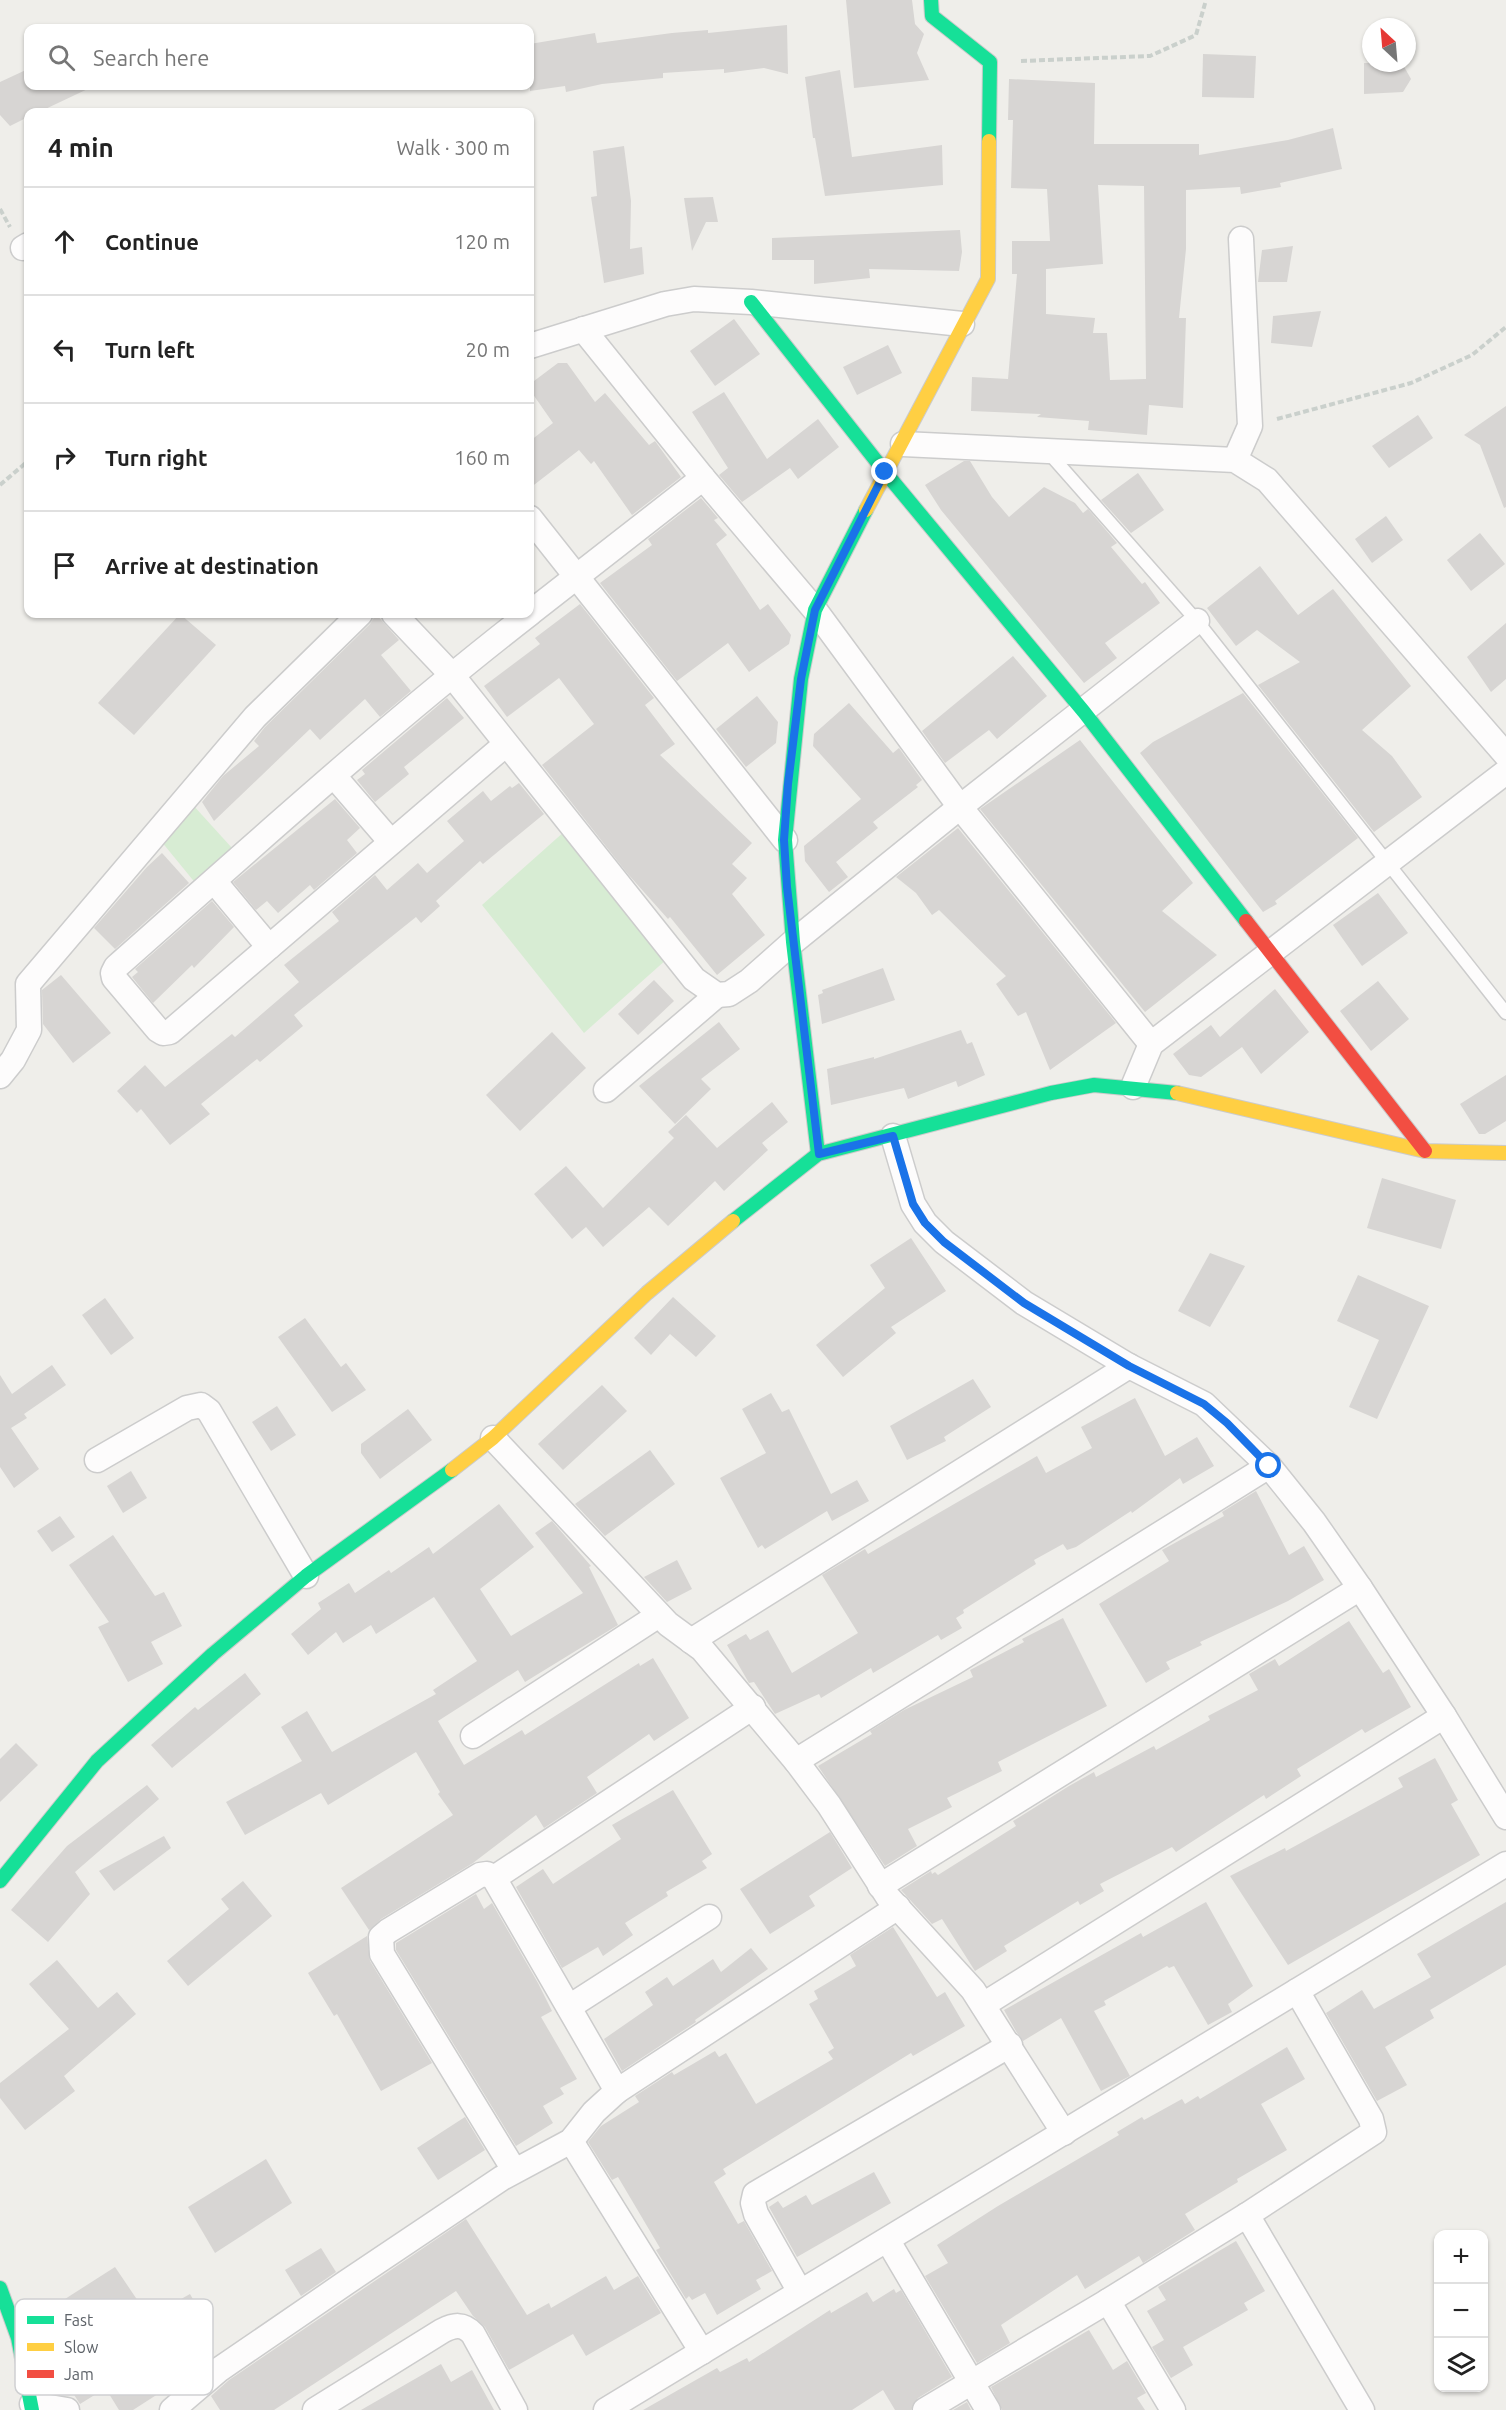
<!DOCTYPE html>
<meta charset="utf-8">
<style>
body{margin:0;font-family:Ubuntu,sans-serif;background:#f6f6f6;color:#222}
.controls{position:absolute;right:18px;bottom:18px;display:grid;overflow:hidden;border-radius:12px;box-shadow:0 2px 4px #0004}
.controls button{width:54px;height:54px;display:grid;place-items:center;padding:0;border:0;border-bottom:2px solid #e0e0e0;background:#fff;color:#222;font:30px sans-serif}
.compass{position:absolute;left:1362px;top:18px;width:54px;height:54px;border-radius:50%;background:#fff;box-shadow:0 2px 4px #0004;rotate:334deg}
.stop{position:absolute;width:18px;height:18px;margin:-14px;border:4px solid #1a73e8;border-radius:50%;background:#fff}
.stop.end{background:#1a73e8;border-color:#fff;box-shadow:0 2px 6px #0008}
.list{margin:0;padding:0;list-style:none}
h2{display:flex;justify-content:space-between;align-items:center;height:78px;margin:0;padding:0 24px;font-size:26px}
h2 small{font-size:20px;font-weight:400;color:#767676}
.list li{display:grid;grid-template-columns:39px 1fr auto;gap:18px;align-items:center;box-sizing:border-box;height:108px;padding:0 24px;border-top:2px solid #e0e0e0}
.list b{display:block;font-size:22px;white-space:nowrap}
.list em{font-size:20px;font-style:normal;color:#767676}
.icon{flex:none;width:33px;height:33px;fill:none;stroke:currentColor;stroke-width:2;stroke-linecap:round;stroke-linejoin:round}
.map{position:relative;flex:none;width:1506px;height:2410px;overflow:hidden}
.search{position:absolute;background:#fff;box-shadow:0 2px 4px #0004;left:24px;top:24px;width:510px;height:66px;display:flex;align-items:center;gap:15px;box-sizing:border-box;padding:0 21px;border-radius:12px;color:#767676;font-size:22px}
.panel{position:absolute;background:#fff;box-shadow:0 2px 4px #0004;left:24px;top:108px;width:510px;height:510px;border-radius:12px}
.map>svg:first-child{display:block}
.green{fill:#d7ecd3}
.building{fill:#d7d5d3;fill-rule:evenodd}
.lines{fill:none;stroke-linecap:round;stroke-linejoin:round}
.lane-casing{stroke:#ccc;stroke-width:15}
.street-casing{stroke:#ccc;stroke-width:27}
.fast-casing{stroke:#cbcbcb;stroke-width:16}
.slow-casing{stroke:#cbcbcb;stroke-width:16}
.jam-casing{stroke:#cbcbcb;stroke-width:16}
.path{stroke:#cad0cc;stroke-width:4;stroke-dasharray:6 3;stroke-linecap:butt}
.lane{stroke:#fdfcfc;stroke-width:12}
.street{stroke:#fdfcfc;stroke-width:24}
.fast{stroke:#16e098;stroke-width:14}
.slow{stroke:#ffcf43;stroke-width:14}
.jam{stroke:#f24e42;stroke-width:14}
.route{stroke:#1a73e8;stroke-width:8}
.key{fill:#fff;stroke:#cfd0d2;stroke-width:1.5}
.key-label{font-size:16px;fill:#5e6369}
</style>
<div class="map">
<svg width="1506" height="2410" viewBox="0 0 1506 2410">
<rect width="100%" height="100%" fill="#efeeea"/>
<!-- green -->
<g class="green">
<path d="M192,804L232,848L197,885L161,841Z"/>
<path d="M565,831L667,959L584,1033L482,905Z"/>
</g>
<!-- building -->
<g class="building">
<path d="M846,0H912L915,24L924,34L917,53L929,80L854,88Z"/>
<path d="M787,25L788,74L764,68L724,73V69L663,73V78L602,84L566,92L565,86L530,91V44L595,33L597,43L672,33L708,30V33Z"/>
<path d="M1203,54L1256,56L1254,98L1202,97Z"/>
<path d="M1364,63H1402L1411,79L1403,92L1364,94Z"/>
<path d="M28,69V86H94L39,112H28V117L10,126L0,115V82Z"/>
<path d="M840,70L852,157L942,145L943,185L825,196L815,138H813L805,77Z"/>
<path d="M1009,79L1095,83L1094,144H1199V155L1288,140L1333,128L1342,169L1280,183L1281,187L1241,194L1240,187L1186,190V249L1179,318H1186L1183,408L1149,405L1147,435L1088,430L1089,421L1037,417L1041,414L971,411L972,377L1008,379L1017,274H1012V241H1050L1047,189L1011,188L1013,120H1008ZM1098,185L1144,186L1146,379L1110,380L1107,333H1093L1095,318L1046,314V269L1103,264Z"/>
<path d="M624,146L631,201L630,249L642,247L644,274L604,283L591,197L597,196L593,151Z"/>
<path d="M713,197L718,222H706L692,251L684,198Z"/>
<path d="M960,230L962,252L959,271L869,269L870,278L814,284V260H772V238Z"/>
<path d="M1293,246L1287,282H1258L1262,250Z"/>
<path d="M1321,311L1312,347L1271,343L1273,316Z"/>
<path d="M734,319L760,354L715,386L690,351Z"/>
<path d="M888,345L902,373L857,395L843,367Z"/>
<path d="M558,363H567L595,402L605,393L649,445L655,441L681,477L632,515L594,461L591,464L579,450L530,488V441L553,423L530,390V384Z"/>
<path d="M724,392L767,459L818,419L839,447L798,479L790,468L742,502L719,475L728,468L692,412Z"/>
<path d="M1506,406V507L1504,508L1480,445L1464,435Z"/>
<path d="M1418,415L1433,438L1389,468L1372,446Z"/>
<path d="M964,461H970L992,497L1009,517L1044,487L1075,503L1083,513L1088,509L1117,543L1111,547L1142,584L1145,582L1160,603L1105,643L1117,658L1084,683L941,510L925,485Z"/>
<path d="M1138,473L1164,510L1131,533L1101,500Z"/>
<path d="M701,498L718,518L714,520L727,535L716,544L760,610L768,604L791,635L789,644L749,672L728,643L677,681L600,583L652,545L648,539Z"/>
<path d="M1386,516L1403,540L1372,563L1355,539Z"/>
<path d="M1480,533L1505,564L1471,591L1447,560Z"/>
<path d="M1260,566L1298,615L1333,589L1411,686L1362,730L1392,756L1422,797L1374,832L1258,685L1300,662L1257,630L1236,646L1207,608Z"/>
<path d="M580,604L654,698L645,705L675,744L660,755L752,843L732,864L747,878L732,894L765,935L717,975L670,917L668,919L627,873L542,765L594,724L559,678L507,717L484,686L540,644L535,638Z"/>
<path d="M180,614L216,645L134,735L98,703Z"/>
<path d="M376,614L399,640L381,655L411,691L380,717L365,699L320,740L310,729L214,821L202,802L223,776L259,746L254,741L265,727L370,624Z"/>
<path d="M1506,623V679L1491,692L1467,657Z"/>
<path d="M1013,656L1047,696L997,739L989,730L945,763L922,731Z"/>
<path d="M1243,693L1358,838L1275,901L1277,904L1263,912L1140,753L1153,742Z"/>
<path d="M757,696L778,722L776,743L746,767L716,729Z"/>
<path d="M447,698L464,718L404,767L409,774L375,802L357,780L365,774L362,770Z"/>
<path d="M849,703L893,753L899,748L922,780L916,785L918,787L873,822L878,828L836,862L848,877L829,892L805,861L804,846L861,799L813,746L814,734Z"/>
<path d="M1080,740L1193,883L1162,911L1217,955L1145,1012L980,809Z"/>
<path d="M519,783L544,814L483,864L480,861L436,901L440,906L421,923L416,917L294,1015L303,1026L260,1062L257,1059L201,1104L210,1114L170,1145L141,1109L137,1113L117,1091L145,1065L165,1087L232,1034L235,1037L299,982L284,965L339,921L332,912L375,875L387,890L418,863L427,873L464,841L447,821L483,791L491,801L510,786L512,788Z"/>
<path d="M335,799L360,828L347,840L357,853L314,890L310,885L278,913L267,901L256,910L233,882Z"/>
<path d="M958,828L1116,1023L1050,1070L1026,1012L1018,1016L996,984L1006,976L939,910L932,915L916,893L896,877Z"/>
<path d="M162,853L189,883L115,949L94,928L147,867Z"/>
<path d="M1378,893L1408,933L1362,966L1333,925Z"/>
<path d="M212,901L234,927L194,968L192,965L153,1003L132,977L138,972L135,969Z"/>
<path d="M883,968L895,1000L822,1024L818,995L823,993L822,990Z"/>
<path d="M61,975L111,1033L73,1063L43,1024L42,990Z"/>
<path d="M654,980L674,1001L638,1035L618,1014Z"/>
<path d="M1378,981L1409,1019L1371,1051L1340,1011Z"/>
<path d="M1275,989L1309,1032L1261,1074L1242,1047L1201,1077L1189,1075L1173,1054L1211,1025L1220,1037Z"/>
<path d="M719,1022L740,1049L701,1079L711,1089L675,1124L639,1086Z"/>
<path d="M961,1030L967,1044L972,1042L985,1075L958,1087L956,1081L908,1099L904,1088L831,1105L827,1069L874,1057V1059Z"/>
<path d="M552,1032L586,1068L520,1131L486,1095Z"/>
<path d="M1506,1075V1121L1485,1134H1479L1460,1104Z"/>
<path d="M772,1102L788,1122L762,1143L768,1150L724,1191L715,1181L668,1226L649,1207L603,1247L586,1227L572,1239L534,1194L566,1166L603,1208L674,1138L668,1132L686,1115L717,1148Z"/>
<path d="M1382,1178L1456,1200L1441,1249L1367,1228Z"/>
<path d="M911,1238L946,1291L891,1327L896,1333L843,1377L816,1345L885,1288L870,1265Z"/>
<path d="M1210,1253L1245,1266L1210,1327L1178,1311Z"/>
<path d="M1358,1275L1429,1306L1377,1419L1349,1407L1379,1340L1337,1321Z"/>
<path d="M673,1297L716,1336L696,1357L670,1334L651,1355L634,1338Z"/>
<path d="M105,1298L134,1338L111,1355L82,1315Z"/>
<path d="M305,1318L341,1367L346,1363L366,1390L332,1412L278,1337Z"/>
<path d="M52,1365L66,1385L24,1414L27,1418L11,1428L39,1469L14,1488L0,1467V1375L12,1394Z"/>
<path d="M973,1379L991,1407L944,1437L946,1441L907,1460L890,1426Z"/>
<path d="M602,1385L627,1411L563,1470L538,1444Z"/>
<path d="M771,1393L782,1412L789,1409L831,1494L857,1480L869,1501L832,1521L827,1511L765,1549L762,1545L758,1548L720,1478L766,1453L742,1409Z"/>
<path d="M1135,1398L1165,1456L1197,1437L1214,1466L1183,1484L1180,1478L1132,1513L1131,1511L1076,1547L1067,1550L1063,1544L1034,1560L1036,1564L963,1610L964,1613L956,1618L962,1628L941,1640L938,1635L873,1673L871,1668L821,1698L819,1694L775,1714L754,1682L749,1683L727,1645L746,1634L750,1640L768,1630L792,1673L858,1633L822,1575L865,1549L868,1554L1037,1456L1046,1473L1092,1448L1081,1427Z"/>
<path d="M277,1406L296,1435L271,1451L252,1422Z"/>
<path d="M408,1409L432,1440L380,1479L361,1453V1444Z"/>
<path d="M650,1450L675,1484L605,1536L575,1504Z"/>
<path d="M131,1471L147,1498L123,1513L107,1486Z"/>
<path d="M1256,1491L1289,1555L1304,1546L1324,1580L1288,1601L1200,1642L1202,1645L1166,1662L1170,1669L1146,1683L1099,1604L1169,1561L1162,1550L1224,1516L1222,1512Z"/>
<path d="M499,1504L534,1547L480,1589L511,1636L583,1593L535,1533L552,1521L591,1566L589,1567L618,1625L525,1682L518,1670L438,1721L464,1765L522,1730L525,1735L639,1663L640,1666L653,1658L689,1718L654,1741L649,1734L587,1777L597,1793L544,1828L536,1815L473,1863L381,1919L369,1930L341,1888L453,1815L438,1794L440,1792L416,1752L328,1805L321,1793L245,1835L226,1802L302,1761L281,1727L307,1711L332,1752L436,1694L433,1690L477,1661L434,1597L376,1634L371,1625L343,1643L336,1632L308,1655L291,1634L321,1609L318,1603L349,1583L355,1593L389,1570L391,1573L429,1547L433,1554Z"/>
<path d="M60,1516L75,1537L52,1552L37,1531Z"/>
<path d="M113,1535L155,1596L164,1592L182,1626L151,1642L163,1664L128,1682L98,1627L109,1622L69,1565Z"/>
<path d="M677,1560L692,1589L667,1602L644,1577Z"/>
<path d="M1063,1618L1107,1706L998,1762L1002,1771L947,1798L952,1807L908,1829L917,1846L885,1866L818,1766L872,1734L870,1731L904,1710L973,1677L970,1670L1024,1642L1022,1639Z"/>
<path d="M1349,1621L1383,1673L1389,1669L1411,1707L1365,1733L1362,1729L1297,1769L1301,1776L1266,1799L1264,1795L1176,1852L1172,1847L1100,1884L1104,1891L1080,1905L1078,1901L1004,1946L1007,1951L975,1971L942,1919L932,1924L901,1890L931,1871L932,1874L935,1872L938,1875L1016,1826L1013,1821L1069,1786L1094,1772L1096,1777L1154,1746L1156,1750L1210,1720L1208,1716L1258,1690L1249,1674L1275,1659L1279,1666Z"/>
<path d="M245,1673L261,1694L172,1768L151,1745L195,1707L198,1710Z"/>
<path d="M16,1743L38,1765L0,1802V1759Z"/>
<path d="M1435,1758L1458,1800L1451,1804L1480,1855L1288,1965L1230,1876L1285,1848L1286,1851L1403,1787L1398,1778Z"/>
<path d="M147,1785L159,1799L75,1872L90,1894L48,1942L11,1910L67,1846Z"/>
<path d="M673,1790L712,1854L702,1861L707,1868L666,1892L668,1896L625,1923L633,1935L603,1956L598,1947L562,1968L516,1887L543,1869L553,1884L621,1839L612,1825Z"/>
<path d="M830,1832L852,1868L809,1896L815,1906L770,1934L740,1889Z"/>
<path d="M164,1836L171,1848L114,1891L99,1871Z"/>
<path d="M243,1881L272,1916L188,1986L167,1961L229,1909L221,1899Z"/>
<path d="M476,1894L484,1909L492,1903L538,1983L552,2011L541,2017L577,2079L560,2088L564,2094L543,2106L553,2123L516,2146L396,1950V1943Z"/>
<path d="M1206,1902L1253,1986L1228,2004L1232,2012L1208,2025L1174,1966L1169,1968L1167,1966L1104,2001L1106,2005L1094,2011L1130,2076L1101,2091L1061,2018L1023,2041L1017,2033L1004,2010L1141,1933L1143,1937Z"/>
<path d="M1506,1902V1965L1430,2010L1434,2018L1385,2047L1407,2085L1377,2101L1326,2013L1362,1990L1374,2009L1431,1977L1417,1954Z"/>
<path d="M893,1927L937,1997L945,1992L965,2026L913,2056L911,2053L723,2169L726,2174L714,2182L738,2224L744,2221L772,2271L756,2280L761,2289L717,2315L705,2293L692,2300L689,2296L686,2299L656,2250L660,2248L618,2177L612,2180L588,2142L601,2126L639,2102L635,2096L672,2072L674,2075L715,2051L719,2057L726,2053L756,2104L833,2059L828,2052L834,2048L809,2004L818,1999L814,1991L856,1966L850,1955Z"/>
<path d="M367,1936L370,1961L432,2063L381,2091L337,2014L334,2016L308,1973Z"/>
<path d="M751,1948L768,1969L695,2020L696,2022L622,2071L604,2039L653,2005L645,1992L667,1977L673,1986L713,1959L721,1972Z"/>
<path d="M57,1960L98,2008L117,1992L136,2014L64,2076L75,2091L25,2130L0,2098V2083L69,2029L29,1984Z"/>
<path d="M1287,2047L1305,2079L1261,2104L1287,2150L1237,2179L1238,2182L1185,2214L1195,2230L1143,2263L1139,2256L1085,2289L1077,2275L1001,2325L1010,2343L977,2363L925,2276L948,2263L937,2245L998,2206L1119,2135L1117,2132L1142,2117L1144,2120L1182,2099L1185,2104L1198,2096L1200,2099Z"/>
<path d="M465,2117L485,2150L438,2180L417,2148Z"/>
<path d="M266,2159L292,2203L215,2253L188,2207Z"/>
<path d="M874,2172L891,2203L797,2257L769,2207L778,2201L783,2208L806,2195L812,2205Z"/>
<path d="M466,2219L527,2315L549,2303L551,2308L606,2276L614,2290L638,2276L661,2313L586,2356L573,2334L509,2370L485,2327L473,2316L456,2291L274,2410H220L211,2396L229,2380Z"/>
<path d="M1236,2241L1265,2291L1244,2303L1248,2310L1183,2347L1193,2365L1171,2378L1152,2347L1164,2340L1147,2311L1166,2300L1158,2287Z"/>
<path d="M321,2248L336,2272L301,2296L285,2270Z"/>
<path d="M115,2267L138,2301L84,2336L114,2383L80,2404L41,2344L53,2336L40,2315Z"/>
<path d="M894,2289L896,2293L901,2290L952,2377L918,2398L911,2410H895L883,2390L852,2410H643L717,2368L720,2372L747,2358L749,2362L830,2310L831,2313L867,2292L873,2302Z"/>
<path d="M190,2294L205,2321L183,2334L167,2307Z"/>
<path d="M1089,2330L1113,2370L1127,2361L1146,2393L1137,2398L1145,2410H1002L991,2387Z"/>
<path d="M169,2349L186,2376L133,2410H119L106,2389Z"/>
<path d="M441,2364L451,2382L472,2370L494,2410H361Z"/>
<path d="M967,2402L971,2410H953Z"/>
</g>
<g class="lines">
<defs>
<path id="lane" d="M1048,452L1197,621L1506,1013"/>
<g id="street">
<path d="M23,248L28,245"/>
<path d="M583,329L703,478L815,610L960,807L1151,1044"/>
<path d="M530,346L665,304L694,299L751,302L962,324"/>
<path d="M903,444L1235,460L1267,480L1506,755"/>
<path d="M1235,460L1250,426L1241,239"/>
<path d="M530,518L785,840"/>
<path d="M530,613L703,478"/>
<path d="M394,614L451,674L694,979L717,995L729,994L749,981L793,942L960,807L1197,621"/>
<path d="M506,744L170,1032L163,1033L158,1030L114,978L113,973L116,967C252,847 386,725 529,614"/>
<path d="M334,776L391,842"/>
<path d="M214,881L269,947"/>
<path d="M0,1076L13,1060L29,1030L28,984L255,717L360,614"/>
<path d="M1133,1087L1151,1044L1506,772"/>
<path d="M606,1090L717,995"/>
<path d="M893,1136L913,1204L925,1223L944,1242L1024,1303L1129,1366L1204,1404L1269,1466L1314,1522L1360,1588L1444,1716L1506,1817"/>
<path d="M493,1438L668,1624L702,1649L796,1761L829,1805L888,1897L973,1990L1064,2133"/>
<path d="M97,1460L187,1408L201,1405L209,1411L306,1576"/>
<path d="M691,1641L1129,1366"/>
<path d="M473,1736L659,1615"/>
<path d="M796,1761L1269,1466"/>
<path d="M494,1878L753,1707"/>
<path d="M880,1886L1360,1588"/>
<path d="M983,2005L1444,1716"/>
<path d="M569,2007L709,1917"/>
<path d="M571,2141L702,2352"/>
<path d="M514,2170L382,1954L381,1937L388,1931L480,1875L487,1874L494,1878L617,2091"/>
<path d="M1247,2215L1362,2410"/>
<path d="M888,2241L988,2410"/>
<path d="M800,2292L756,2214L753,2203L755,2194L1010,2045"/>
<path d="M32,2404L67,2410"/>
<path d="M172,2410L220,2369L344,2284L502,2178L571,2141L594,2112L617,2091L898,1907"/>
<path d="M315,2410L442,2331C454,2325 463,2323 473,2334L515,2410"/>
<path d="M606,2410L1506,1864"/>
<path d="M925,2410L1108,2301"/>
<path d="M1173,2410L1108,2301L1247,2215L1374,2132L1371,2119L1297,1991"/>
</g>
<g id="fast">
<path d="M931,0L932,16L990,62L989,141"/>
<path d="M751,302L885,472L1084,712L1246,921"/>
<path d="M818,1154L793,942L785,840L801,679L815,610L866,510"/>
<path d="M733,1221L818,1154L1051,1093L1094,1085L1177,1093"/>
<path d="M0,1881L97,1761L213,1654L306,1576L452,1470"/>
<path d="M0,2288L18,2338L32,2410"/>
</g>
<g id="slow">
<path d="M866,510L988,279L989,141"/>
<path d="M1177,1093L1425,1151L1506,1153"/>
<path d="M452,1470L493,1438L647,1293L733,1221"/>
</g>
<path id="jam" d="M1246,921L1425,1151"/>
</defs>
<!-- lane casing -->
<use href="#lane" class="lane-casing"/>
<!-- street casing -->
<use href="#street" class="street-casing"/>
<!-- fast casing -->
<use href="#fast" class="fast-casing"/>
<!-- slow casing -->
<use href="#slow" class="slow-casing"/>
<!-- jam casing -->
<use href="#jam" class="jam-casing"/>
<!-- path -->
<g class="path">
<path d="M1021,61L1150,56L1196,35L1206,0"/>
<path d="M0,209L10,227"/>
<path d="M1277,419L1411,383L1472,355L1506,327"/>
<path d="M0,485L28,461"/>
</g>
<!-- lane -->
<use href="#lane" class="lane"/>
<!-- street -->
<use href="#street" class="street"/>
<!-- fast -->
<use href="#fast" class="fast"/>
<!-- slow -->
<use href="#slow" class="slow"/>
<!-- jam -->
<use href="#jam" class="jam"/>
</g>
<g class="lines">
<!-- route -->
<path class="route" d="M885,472L815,610L801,679L788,784L784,840L787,887L819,1154L893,1136L913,1204L925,1223L944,1242L1024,1303L1129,1366L1204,1404L1227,1423L1269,1466"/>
</g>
<!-- legend -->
<rect x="15" y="2299" width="198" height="96" rx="9" class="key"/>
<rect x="27" y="2316" width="27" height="8" fill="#16e098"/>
<rect x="27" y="2343" width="27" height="8" fill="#ffcf43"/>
<rect x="27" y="2370" width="27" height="8" fill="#f24e42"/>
<g class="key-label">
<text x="64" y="2326">Fast</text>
<text x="64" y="2353">Slow</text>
<text x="64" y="2380">Jam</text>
</g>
</svg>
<div class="controls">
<button>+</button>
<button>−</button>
<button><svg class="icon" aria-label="layers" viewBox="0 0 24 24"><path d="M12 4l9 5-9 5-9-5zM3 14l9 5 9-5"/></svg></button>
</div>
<svg class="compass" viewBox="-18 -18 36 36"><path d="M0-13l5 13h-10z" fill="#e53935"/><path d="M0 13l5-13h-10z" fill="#767676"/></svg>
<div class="stop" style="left:1269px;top:1466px"></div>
<div class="stop end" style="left:885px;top:472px"></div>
<div class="search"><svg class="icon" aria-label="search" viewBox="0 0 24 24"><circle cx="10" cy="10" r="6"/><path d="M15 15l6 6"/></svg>Search here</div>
<section class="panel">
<h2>4 min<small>Walk · 300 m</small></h2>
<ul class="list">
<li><svg class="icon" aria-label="ahead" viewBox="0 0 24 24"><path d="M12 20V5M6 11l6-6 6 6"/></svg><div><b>Continue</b></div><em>120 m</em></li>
<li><svg class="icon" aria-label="left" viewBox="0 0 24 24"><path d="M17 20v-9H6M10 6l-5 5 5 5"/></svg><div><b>Turn left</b></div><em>20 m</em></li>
<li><svg class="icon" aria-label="right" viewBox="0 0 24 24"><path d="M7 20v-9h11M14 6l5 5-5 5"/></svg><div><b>Turn right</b></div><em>160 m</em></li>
<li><svg class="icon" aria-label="arrive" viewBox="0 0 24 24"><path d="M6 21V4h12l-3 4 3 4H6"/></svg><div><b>Arrive at destination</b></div></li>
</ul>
</section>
</div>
